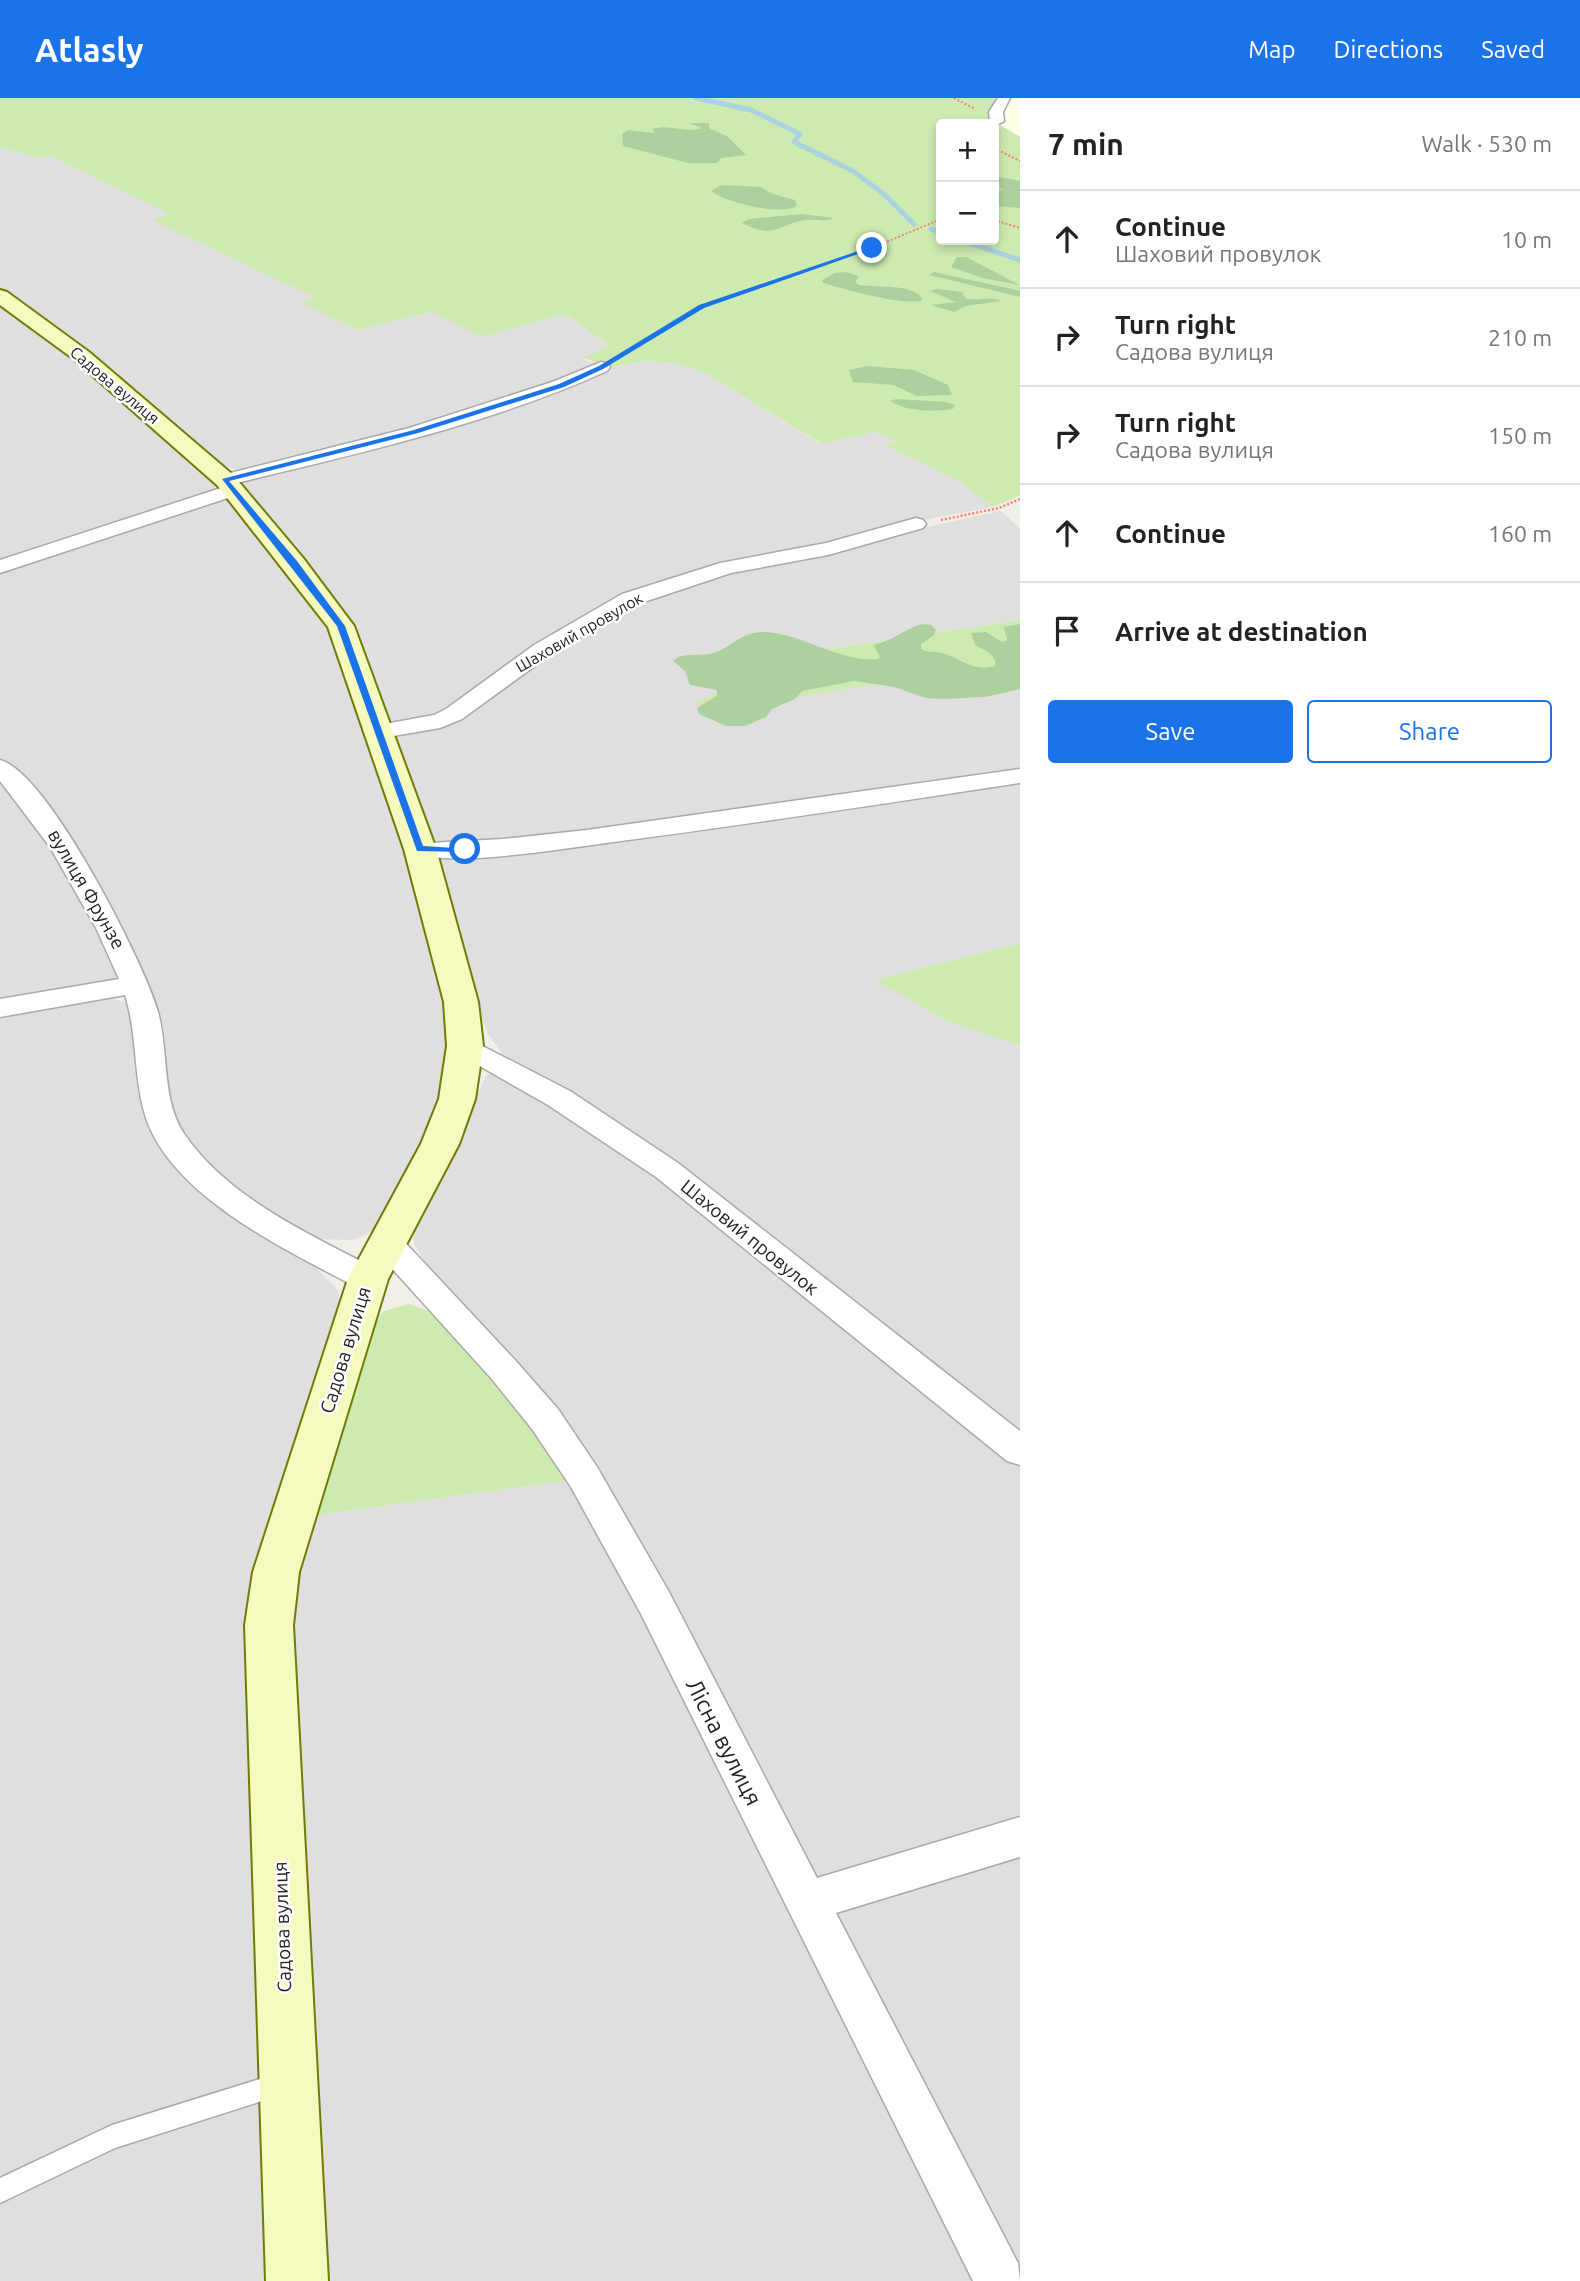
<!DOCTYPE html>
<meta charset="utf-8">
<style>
body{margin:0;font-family:Ubuntu,sans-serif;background:#f2f2f2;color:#222}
.controls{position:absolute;right:21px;top:21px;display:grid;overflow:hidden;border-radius:7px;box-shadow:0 4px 10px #0003}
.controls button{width:63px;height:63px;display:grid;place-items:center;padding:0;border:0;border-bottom:2px solid #e0e0e0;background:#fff;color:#222;font:35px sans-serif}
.stop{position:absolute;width:21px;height:21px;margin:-16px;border:5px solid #1a73e8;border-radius:50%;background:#fff}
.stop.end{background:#1a73e8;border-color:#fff;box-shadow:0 2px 7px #0008}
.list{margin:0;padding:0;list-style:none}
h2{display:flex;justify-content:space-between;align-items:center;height:91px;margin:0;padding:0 28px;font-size:30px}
h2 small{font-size:23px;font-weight:400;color:#767676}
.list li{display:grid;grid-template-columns:46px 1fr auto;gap:21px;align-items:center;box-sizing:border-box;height:98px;padding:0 28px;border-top:2px solid #e0e0e0}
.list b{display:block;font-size:26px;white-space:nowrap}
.list p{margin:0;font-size:23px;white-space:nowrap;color:#767676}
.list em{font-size:23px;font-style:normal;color:#767676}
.actions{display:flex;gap:14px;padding:21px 28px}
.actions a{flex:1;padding:16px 0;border:2px solid #1a73e8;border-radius:7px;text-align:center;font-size:24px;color:#1a73e8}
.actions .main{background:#1a73e8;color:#fff}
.icon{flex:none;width:38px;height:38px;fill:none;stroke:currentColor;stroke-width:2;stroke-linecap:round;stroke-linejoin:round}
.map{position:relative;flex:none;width:1020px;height:2183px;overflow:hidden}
header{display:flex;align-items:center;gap:42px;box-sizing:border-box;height:98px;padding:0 35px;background:#1a73e8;color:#fff}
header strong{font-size:33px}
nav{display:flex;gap:38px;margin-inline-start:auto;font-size:24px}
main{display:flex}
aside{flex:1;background:#fff}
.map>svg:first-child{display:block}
.residential{fill:#e0dfdf}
.education{fill:#ffffe5}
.grass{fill:#cdebb0;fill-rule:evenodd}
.forest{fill:#add19e}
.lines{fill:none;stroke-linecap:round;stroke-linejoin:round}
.stream{stroke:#aad3df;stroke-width:5}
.lane-casing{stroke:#a9a9a9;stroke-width:3}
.street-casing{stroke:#a9a9a9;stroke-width:3}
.secondary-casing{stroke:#707d05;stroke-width:4}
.path-far1{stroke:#fa8072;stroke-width:2;stroke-dasharray:2 2;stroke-linecap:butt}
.path{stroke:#fa8072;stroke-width:2.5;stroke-dasharray:2 2;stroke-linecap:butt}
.lane{fill:#fff;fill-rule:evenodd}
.street{fill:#fff;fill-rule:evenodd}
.secondary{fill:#f7fabf;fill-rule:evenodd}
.route{fill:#1a73e8}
.labels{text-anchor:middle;stroke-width:5;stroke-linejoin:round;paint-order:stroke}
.far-street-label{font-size:16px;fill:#222;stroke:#fff}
.street-label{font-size:19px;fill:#222;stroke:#fff}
.near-street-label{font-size:23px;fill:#222;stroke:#fff}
</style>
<header>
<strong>Atlasly</strong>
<nav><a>Map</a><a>Directions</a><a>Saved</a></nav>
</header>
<main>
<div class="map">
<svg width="1020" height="2183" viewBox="0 0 1020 2183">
<rect width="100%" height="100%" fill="#f2efe9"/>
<!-- residential -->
<g class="residential">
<path d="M0,49L37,60L50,58L169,115L153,121L315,199L303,205L357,232L431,214L481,239L562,217L570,219L610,249L583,261L600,267L575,280L415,332L248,373L226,369L210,362L0,193Z"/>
<path d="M0,204L76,259L217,385L214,391L0,465Z"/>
<path d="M646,263L674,265L703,274L821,346L875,334L897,343L887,348L961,384L992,409L914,424L662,485L437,620L401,625L393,623L388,619L351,526L239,388L243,383L581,282L613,269Z"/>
<path d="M223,401L230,402L329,530L407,757L448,905L449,950L440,998L426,1042L377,1132L352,1142L316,1141L244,1100L177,1034L161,983L153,907L141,866L65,734L26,686L0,661V472Z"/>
<path d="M1001,413L1020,431V522L803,555L770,601L895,583L1020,580V675L581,740L442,747L432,743L393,643L395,637L522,573L635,505L731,471Z"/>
<path d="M0,675L49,738L120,869L113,885L0,907Z"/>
<path d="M1020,683V845L876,882L951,925L1020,948V1347L503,957L488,936L475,904L438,766L444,756Z"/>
<path d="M100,898L128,905L160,1039L311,1165L336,1190L342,1204L261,1469L276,2183H0V913Z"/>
<path d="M496,971L663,1073L1020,1360V1729L844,1781L813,1780L514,1267L427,1167L414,1146L413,1135L416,1123L486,978Z"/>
<path d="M572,1382L986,2183H318L289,1533L295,1477L310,1418Z"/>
<path d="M1020,1751V2183L833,1812Z"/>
</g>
<!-- education -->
<path class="education" d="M1013,0H1020V39L1000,27L1007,25L999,17Z"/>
<!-- grass -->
<g class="grass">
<path d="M0,0H1000L987,19L1020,39V398L992,409L961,384L886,348L896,343L875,334L822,346L703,274L674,265L646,263L613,269L582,260L609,248L570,219L562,217L481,239L431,214L357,232L302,205L314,199L152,122L168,115L50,58L37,60L0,49ZM941,26H994V142H941Z"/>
<path d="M1020,522V580L894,583L710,613L695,605L803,555Z"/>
<path d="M1020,845V948L951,925L875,882Z"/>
<path d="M409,1206L437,1216L494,1275L572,1382L310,1418L378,1219L384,1213Z"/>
</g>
<!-- forest -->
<g class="forest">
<path d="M709,25V30L727,38L746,57L721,60L717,65H688L623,48L622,36L628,32L655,35L652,31C670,25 685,36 702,30L688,25Z"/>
<path d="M994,78L1020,83V110L994,108V93L1003,92L994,86Z"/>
<path d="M722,87L761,89L770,95L795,102L797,108C781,118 727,105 711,93Z"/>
<path d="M802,116L834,120C826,124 816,121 806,122C778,126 775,142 742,125L749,121Z"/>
<path d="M957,159H966L1020,187L982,180L951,169Z"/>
<path d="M846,174L859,178L855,184L859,187C877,190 915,185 923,202C905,209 844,191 823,185L822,182L835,175Z"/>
<path d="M934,174L1012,191L1020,193V199L929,177Z"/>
<path d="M937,191L962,194L965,200C977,204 990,197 1001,203L966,208L954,214L931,207L956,204L930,193Z"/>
<path d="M868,268L914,272L948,287L952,297L917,298L893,287L853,284L849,272Z"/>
<path d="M896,301L946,304L955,307L953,311C933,314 908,314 890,303Z"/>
<path d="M922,526L931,527L936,532L933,538L921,546V551C928,555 935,553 942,555C962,561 972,574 995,568C997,556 984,552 975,547L971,535L986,534L1002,544L1007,542L1004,529L1020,526V591L985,599L943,601L926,600L894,589L854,583L802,593L795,601L772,611L766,619L745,628H726L699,616L697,610L717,598V592L690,587L685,573L673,563C683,553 700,559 714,555C732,549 741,534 763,534C800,534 840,565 878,561L880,558L874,548L876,546C892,543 905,531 922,526Z"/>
</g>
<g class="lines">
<!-- stream -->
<g class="stream">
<path d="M696,0L751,12L800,36L794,44L853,73L885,97L914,126"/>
<path d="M931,131L941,135"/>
<path d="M960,142L1020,162"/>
</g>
<defs>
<path id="lane" d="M279,1975L287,1979L291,1987L287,1995L115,2050L0,2105V2080L112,2027Z"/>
<g id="street">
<path d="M998,0H1010L1003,14L1004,23L997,27L990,23L989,14Z"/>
<path d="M601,264L607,265L610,269L607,273C486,328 353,356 225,388L215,382L218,378L409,330L555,283Z"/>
<path d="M233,386L240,388L243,392L240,396L0,475V462Z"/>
<path d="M916,420L923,422L926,426L923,430L828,457L731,475L638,506L550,557L462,621L440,630L376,641L368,639L364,634L368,629L434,617L446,611L534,547L622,496L720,465L826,445Z"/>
<path d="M0,662C47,673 145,866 158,914C169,953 161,1003 185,1037C229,1101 313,1138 380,1173L385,1181L380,1189L368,1193L356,1189C288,1153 175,1100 147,1023C133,983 138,938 125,897L0,919V901L119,881L96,830L50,749L0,683Z"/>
<path d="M1020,671V685C882,706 744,727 606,745C555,752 459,768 411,756L407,751L411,746L503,741L587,732Z"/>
<path d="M465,939L570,993L678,1065L1020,1333V1367L1007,1363L656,1079L548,1007L455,954L450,948L455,942Z"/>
<path d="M388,1135L399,1138L515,1262L558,1311L597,1369L669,1494L817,1780L1020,1719V1759L836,1815L1018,2165L1020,2183H973L641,1516L571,1389L532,1331L491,1280L377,1154L372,1146L377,1138Z"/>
</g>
<path id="secondary" d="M0,192L7,194L89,254L233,377L303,460L354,528L436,751L478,904L483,948L475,1001L459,1046L388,1181L299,1474L293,1527L328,2183H266L245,1527L253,1474L348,1181L421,1046L439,1001L447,948L444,904L404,751L328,529L217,387L75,262L0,207Z"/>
</defs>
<!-- lane casing -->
<use href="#lane" class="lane-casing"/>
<!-- street casing -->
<use href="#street" class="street-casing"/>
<!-- secondary casing -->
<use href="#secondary" class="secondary-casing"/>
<!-- path-far1 -->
<g class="path-far1">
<path d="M954,0L975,11"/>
<path d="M994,50L1020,63"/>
<path d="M994,122L1020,130"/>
<path d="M654,237L701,209L872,150L941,121"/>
</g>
<!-- path -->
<g class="path">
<path d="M621,257L657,236"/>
<path d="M941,422L999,410L1020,401"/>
</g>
<!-- lane -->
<use href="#lane" class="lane"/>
<!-- street -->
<use href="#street" class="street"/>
<!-- secondary -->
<use href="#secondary" class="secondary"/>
</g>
<!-- route -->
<path class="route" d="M870,149L875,150L704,210L603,271L564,289L418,335L229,383L297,463L345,528L423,748L470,751L465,754L417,753L337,528L222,381L414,332L559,286L599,268L699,207Z"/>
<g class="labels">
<!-- far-street labels -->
<g class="far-street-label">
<text transform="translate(115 287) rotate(40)" y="6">Садова вулиця</text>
<text transform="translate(579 534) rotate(-30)" y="6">Шаховий провулок</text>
</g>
<!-- street labels -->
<g class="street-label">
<text transform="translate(87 791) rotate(60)" y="7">вулиця Фрунзе</text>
<text transform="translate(750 1139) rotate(39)" y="7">Шаховий провулок</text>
<text transform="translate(345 1252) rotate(-73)" y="7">Садова вулиця</text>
<text transform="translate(282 1829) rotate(-92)" y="7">Садова вулиця</text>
</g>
<!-- near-street labels -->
<g class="near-street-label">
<text transform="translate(724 1644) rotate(63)" y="8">Лісна вулиця</text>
</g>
</g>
</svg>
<div class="controls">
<button>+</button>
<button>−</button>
</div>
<div class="stop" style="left:465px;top:751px"></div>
<div class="stop end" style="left:872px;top:150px"></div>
</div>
<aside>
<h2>7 min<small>Walk · 530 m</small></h2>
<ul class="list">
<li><svg class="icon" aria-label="ahead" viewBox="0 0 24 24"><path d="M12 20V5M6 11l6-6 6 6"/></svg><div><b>Continue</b><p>Шаховий провулок</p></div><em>10 m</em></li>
<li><svg class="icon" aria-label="right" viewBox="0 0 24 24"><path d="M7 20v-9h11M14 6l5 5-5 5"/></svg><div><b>Turn right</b><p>Садова вулиця</p></div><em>210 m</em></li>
<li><svg class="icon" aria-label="right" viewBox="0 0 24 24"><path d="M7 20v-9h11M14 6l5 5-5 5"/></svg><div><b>Turn right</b><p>Садова вулиця</p></div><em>150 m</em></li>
<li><svg class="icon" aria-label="ahead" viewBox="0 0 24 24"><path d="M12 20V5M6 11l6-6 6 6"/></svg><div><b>Continue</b></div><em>160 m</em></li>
<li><svg class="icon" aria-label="arrive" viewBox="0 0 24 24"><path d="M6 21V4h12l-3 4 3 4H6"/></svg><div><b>Arrive at destination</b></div></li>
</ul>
<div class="actions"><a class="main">Save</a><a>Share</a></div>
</aside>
</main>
